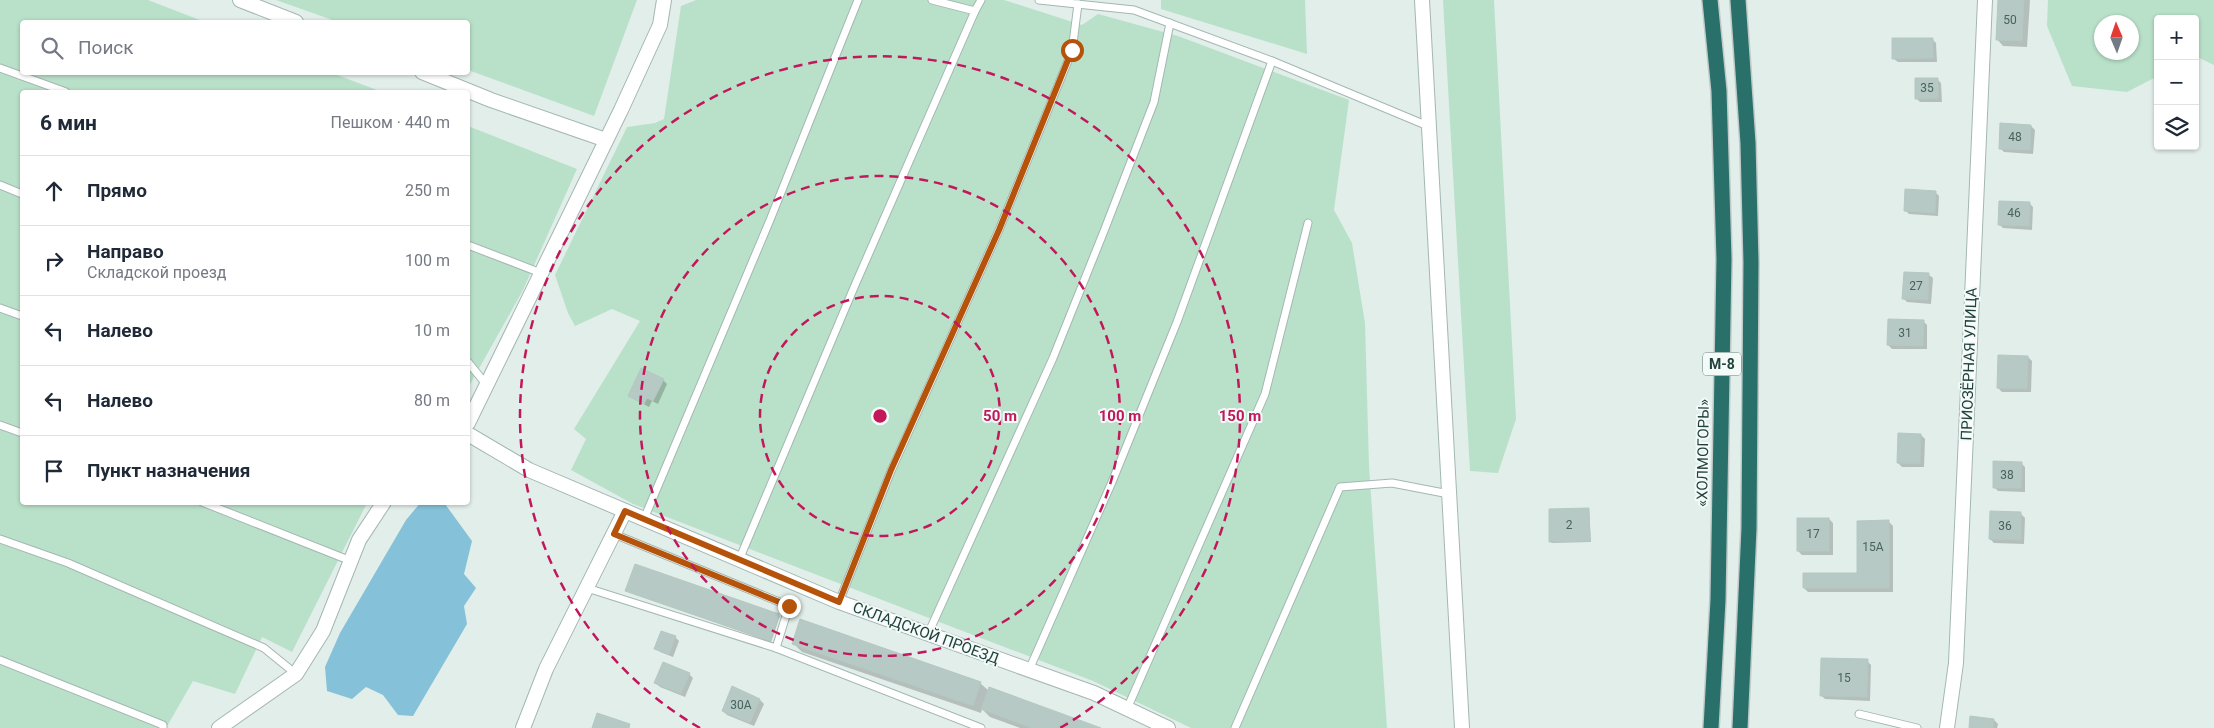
<!DOCTYPE html>
<html lang="ru">
<meta charset="utf-8">
<style>
body{margin:0;font-family:Roboto,sans-serif;background:#f6f6f7;color:#1f2937}
.controls{position:absolute;right:15px;top:15px;display:grid;overflow:hidden;border-radius:5px;box-shadow:0 1px 4px #0004}
.controls button{width:45px;height:45px;display:grid;place-items:center;padding:0;border:0;border-bottom:1px solid #e0e1e3;background:#fff;color:#1f2937;font:25px sans-serif}
.compass{position:absolute;left:2094px;top:15px;width:45px;height:45px;border-radius:50%;background:#fff;box-shadow:0 1px 4px #0004;rotate:358deg}
.stop{position:absolute;width:15px;height:15px;margin:-11px;border:4px solid #b45309;border-radius:50%;background:#fff}
.stop.end{background:#b45309;border-color:#fff;box-shadow:0 1px 5px #0008}
.list{margin:0;padding:0;list-style:none}
h2{display:flex;justify-content:space-between;align-items:center;height:65px;margin:0;padding:0 20px;font-size:21px}
h2 small{font-size:16px;font-weight:400;color:#747a83}
.list li{display:grid;grid-template-columns:32px 1fr auto;gap:15px;align-items:center;box-sizing:border-box;height:70px;padding:0 20px;border-top:1px solid #e0e1e3}
.list b{display:block;font-size:19px;white-space:nowrap}
.list p{margin:0;font-size:16px;white-space:nowrap;color:#747a83}
.list em{font-size:16px;font-style:normal;color:#747a83}
.icon{flex:none;width:28px;height:28px;fill:none;stroke:currentColor;stroke-width:2;stroke-linecap:round;stroke-linejoin:round}
.map{position:relative;flex:none;width:2214px;height:728px;overflow:hidden}
.search{position:absolute;background:#fff;box-shadow:0 1px 4px #0004;left:20px;top:20px;width:450px;height:55px;display:flex;align-items:center;gap:12px;box-sizing:border-box;padding:0 18px;border-radius:5px;color:#747a83;font-size:19px}
.panel{position:absolute;background:#fff;box-shadow:0 1px 4px #0004;left:20px;top:90px;width:450px;height:415px;border-radius:5px}
.map>svg:first-child{display:block}
.green{fill:#b9e1c9;fill-rule:evenodd}
.water{fill:#85c1d8}
.shadow{fill:#0003}
.building{fill:#b7c9c4;stroke:#b4c8c2}
.lines{fill:none;stroke-linecap:round;stroke-linejoin:round}
.lane-casing{stroke:#a4b7b2;stroke-width:9}
.street-casing{stroke:#a4b7b2;stroke-width:16}
.highway-casing{stroke:#c1cac8;stroke-width:18}
.lane{stroke:#fff;stroke-width:7}
.street{stroke:#fff;stroke-width:14}
.highway{stroke:#29706a;stroke-width:15}
.route{stroke:#b45309;stroke-width:6}
.ring{fill:none;stroke:#c2185b;stroke-width:2.5;stroke-dasharray:9 6}
.labels{text-anchor:middle;stroke-width:4;stroke-linejoin:round;paint-order:stroke}
.number-label{font-size:12px;fill:#46635e}
.shield{fill:#f3faf7;stroke:#5f7874;stroke-width:1}
.shield-label{font-size:14px;font-weight:bold;fill:#20413c}
.street-label{font-size:15px;fill:#20413c;stroke:#f3faf7}
.centre{fill:#c2185b;stroke:#f3faf7;stroke-width:2.5}
.ring-label{font-size:15px;text-anchor:middle;font-weight:bold;fill:#c2185b;stroke:#f3faf7;stroke-width:4;stroke-linejoin:round;paint-order:stroke}
</style>
<div class="map">
<svg width="2214" height="728" viewBox="0 0 2214 728">
<rect width="100%" height="100%" fill="#e2eeea"/>
<!-- green -->
<g class="green">
<path d="M0,0H148L205,22H22V72L332,73L382,92H22V502L367,503L292,652L262,637L235,694L193,681L166,728H0Z"/>
<path d="M276,0H637L594,116L468,70V22H338Z"/>
<path d="M696,0H1004L1082,25L1098,14L1178,36L1349,100L1334,210L1352,243L1365,323L1369,466L1387,728H1191L1093,681L633,504L571,470L586,439L574,429L640,321L612,309L575,326L568,313L555,275L627,127L655,123L664,119L681,6Z"/>
<path d="M1161,0H1305L1307,54L1161,9Z"/>
<path d="M1443,0H1494L1516,419L1498,473L1470,471Z"/>
<path d="M2048,0H2214V65L2195,56V19H2158V76L2127,92L2072,86L2047,26ZM2102,22H2132V52H2102Z"/>
<path d="M468,126L577,169L523,290L468,388Z"/>
</g>
<!-- water -->
<path class="water" d="M421,502L445,504L472,541L464,574L476,588L464,606L467,624L413,716L398,715L383,695L366,687L352,699L327,691L325,667L340,633L406,520Z"/>
<!-- shadow -->
<g class="shadow">
<path d="M1999,0H2030L2027,47L2003,46L1997,39Z"/>
<path d="M1932,39L1936,43L1937,62H1898L1894,59Z"/>
<path d="M1937,79L1941,83L1942,102H1920L1916,98Z"/>
<path d="M2031,126L2035,130L2033,154L2004,152L2000,148Z"/>
<path d="M1935,192L1939,196L1938,216L1909,214L1905,210Z"/>
<path d="M2029,203L2033,207L2032,230L2003,228L1999,224Z"/>
<path d="M1929,275L1933,278L1931,304L1907,302L1903,298Z"/>
<path d="M1923,321L1927,325V349H1892L1888,345Z"/>
<path d="M2028,357L2032,361L2031,392H2002L1998,388Z"/>
<path d="M663,380L667,384L658,404L652,401L649,407L629,396Z"/>
<path d="M1921,435L1925,439L1924,467H1902L1898,463Z"/>
<path d="M2021,463L2025,467V492L1998,491L1994,487Z"/>
<path d="M1589,510L1591,542L1552,543L1550,541Z"/>
<path d="M2021,514L2025,518L2024,544L1994,543L1990,539Z"/>
<path d="M1829,519L1833,523V555H1802L1798,551Z"/>
<path d="M1889,522L1893,526V592H1808L1804,588L1858,574Z"/>
<path d="M627,591L779,615L780,616L771,642Z"/>
<path d="M675,637L679,641L673,657L660,652L656,648Z"/>
<path d="M793,643L980,683L989,691L1097,728H1020L990,717L982,709L981,713L802,652Z"/>
<path d="M1867,661L1871,665L1870,701L1825,699L1821,695Z"/>
<path d="M689,674L693,678L685,697L660,687L656,683Z"/>
<path d="M760,700L764,704L754,726L727,715L723,711Z"/>
<path d="M1994,720L1998,724L1997,728H1970Z"/>
</g>
<!-- building -->
<g class="building">
<path d="M1998,0H2024L2022,41L1996,40Z"/>
<path d="M1892,38H1933V58L1892,59Z"/>
<path d="M1915,78H1938V98L1915,99Z"/>
<path d="M2000,123L2031,125L2030,150L1999,149Z"/>
<path d="M1905,189L1936,191L1935,213L1904,211Z"/>
<path d="M1999,201L2030,202L2029,226L1998,225Z"/>
<path d="M1904,272L1929,273L1928,300L1902,299Z"/>
<path d="M1888,319L1924,320L1923,346L1887,345Z"/>
<path d="M1998,355L2028,356L2027,389L1997,388Z"/>
<path d="M641,368L664,379L653,401L647,398L644,404L628,396Z"/>
<path d="M1898,433L1921,434L1920,464L1897,463Z"/>
<path d="M1993,461L2022,462L2021,488H1993Z"/>
<path d="M1589,508L1590,541L1549,542V509Z"/>
<path d="M1990,511L2021,512V540L1989,539Z"/>
<rect x="1797" y="518" width="32" height="33"/>
<path d="M1889,520V588H1803V573H1857V521Z"/>
<path d="M635,564L779,614L770,641L625,591Z"/>
<path d="M800,619L981,682L973,706L792,644Z"/>
<path d="M661,631L676,636L669,654L654,649Z"/>
<path d="M1821,658L1868,659L1867,697L1820,696Z"/>
<path d="M663,662L690,673L681,694L654,683Z"/>
<path d="M732,686L760,699L750,723L722,711Z"/>
<path d="M989,687L1101,728H1032L981,709Z"/>
<path d="M597,713L630,724L629,728H592Z"/>
<path d="M1970,716L1994,719L1993,728H1969Z"/>
</g>
<g class="lines">
<defs>
<g id="lane">
<path d="M932,0L975,11L981,0"/>
<path d="M1039,0L1134,10L1272,61L1428,126"/>
<path d="M0,68L66,92"/>
<path d="M0,185L22,194"/>
<path d="M468,245L541,273"/>
<path d="M0,308L22,316"/>
<path d="M468,362L485,383"/>
<path d="M0,425L22,433"/>
<path d="M202,502L351,561"/>
<path d="M644,519L770,220L858,0"/>
<path d="M614,534L789,606L776,648L981,728"/>
<path d="M0,539L68,563L264,648L296,674"/>
<path d="M739,560L855,285L975,11"/>
<path d="M587,588L776,648"/>
<path d="M839,602L891,471L999,230L1072,51L1078,4"/>
<path d="M928,634L1053,358L1104,231L1154,102L1170,23"/>
<path d="M0,660L163,725V728"/>
<path d="M1029,670L1112,482L1177,322L1272,61"/>
<path d="M1127,709L1265,394L1308,223"/>
<path d="M1859,714L1917,728"/>
<path d="M1235,728L1340,487L1392,483L1449,494"/>
</g>
<g id="street">
<path d="M240,0L296,22"/>
<path d="M1422,0L1462,728"/>
<path d="M422,72L491,100L606,140"/>
<path d="M468,423L621,110L660,25L664,0"/>
<path d="M468,434L529,470L839,602L1094,693L1168,728"/>
<path d="M219,728L296,674L323,631L359,540L384,502"/>
<path d="M523,728L546,669L625,511"/>
<path d="M1947,728L1956,663L1985,0"/>
</g>
<g id="highway">
<path d="M1710,0L1719,91L1724,259L1718,600L1711,728"/>
<path d="M1738,0L1748,143L1751,262L1749,528L1740,728"/>
</g>
</defs>
<!-- lane casing -->
<use href="#lane" class="lane-casing"/>
<!-- street casing -->
<use href="#street" class="street-casing"/>
<!-- highway casing -->
<use href="#highway" class="highway-casing"/>
<!-- lane -->
<use href="#lane" class="lane"/>
<!-- street -->
<use href="#street" class="street"/>
<!-- highway -->
<use href="#highway" class="highway"/>
</g>
<g class="lines">
<!-- route -->
<path class="route" d="M789,606L614,534L625,511L839,602L891,470L999,230L1072,50"/>
</g>
<!-- distance rings -->
<g class="ring">
<circle cx="880" cy="416" r="120"/>
<circle cx="880" cy="416" r="240"/>
<path d="M700 728A360 360 0 1 1 1060 728"/>
</g>
<g class="labels">
<!-- number labels -->
<g class="number-label">
<text x="2010" y="24">50</text>
<text x="1927" y="92">35</text>
<text x="2015" y="141">48</text>
<text x="2014" y="217">46</text>
<text x="1916" y="290">27</text>
<text x="1905" y="337">31</text>
<text x="2007" y="479">38</text>
<text x="1569" y="529">2</text>
<text x="2005" y="530">36</text>
<text x="1813" y="538">17</text>
<text x="1873" y="551">15А</text>
<text x="1844" y="682">15</text>
<text x="741" y="709">30А</text>
</g>
<!-- shield labels -->
<rect class="shield" x="1703" y="352.5" width="38" height="23" rx="4"/>
<g class="shield-label">
<text x="1722" y="369">М-8</text>
</g>
<!-- street labels -->
<g class="street-label">
<text transform="translate(1969 364) rotate(-88)" y="5">ПРИОЗЁРНАЯ УЛИЦА</text>
<text transform="translate(1703 453) rotate(-89)" y="5">«ХОЛМОГОРЫ»</text>
<text transform="translate(926 633) rotate(20)" y="5">СКЛАДСКОЙ ПРОЕЗД</text>
</g>
</g>
<circle cx="880" cy="416" r="8" class="centre"/>
<g class="ring-label">
<text x="1000" y="421">50 m</text>
<text x="1120" y="421">100 m</text>
<text x="1240" y="421">150 m</text>
</g>
</svg>
<div class="controls">
<button>+</button>
<button>−</button>
<button><svg class="icon" aria-label="layers" viewBox="0 0 24 24"><path d="M12 4l9 5-9 5-9-5zM3 14l9 5 9-5"/></svg></button>
</div>
<svg class="compass" viewBox="-18 -18 36 36"><path d="M0-13l5 13h-10z" fill="#e53935"/><path d="M0 13l5-13h-10z" fill="#747a83"/></svg>
<div class="stop" style="left:1072px;top:50px"></div>
<div class="stop end" style="left:789px;top:606px"></div>
<div class="search"><svg class="icon" aria-label="search" viewBox="0 0 24 24"><circle cx="10" cy="10" r="6"/><path d="M15 15l6 6"/></svg>Поиск</div>
<section class="panel">
<h2>6 мин<small>Пешком · 440 m</small></h2>
<ul class="list">
<li><svg class="icon" aria-label="ahead" viewBox="0 0 24 24"><path d="M12 20V5M6 11l6-6 6 6"/></svg><div><b>Прямо</b></div><em>250 m</em></li>
<li><svg class="icon" aria-label="right" viewBox="0 0 24 24"><path d="M7 20v-9h11M14 6l5 5-5 5"/></svg><div><b>Направо</b><p>Складской проезд</p></div><em>100 m</em></li>
<li><svg class="icon" aria-label="left" viewBox="0 0 24 24"><path d="M17 20v-9H6M10 6l-5 5 5 5"/></svg><div><b>Налево</b></div><em>10 m</em></li>
<li><svg class="icon" aria-label="left" viewBox="0 0 24 24"><path d="M17 20v-9H6M10 6l-5 5 5 5"/></svg><div><b>Налево</b></div><em>80 m</em></li>
<li><svg class="icon" aria-label="arrive" viewBox="0 0 24 24"><path d="M6 21V4h12l-3 4 3 4H6"/></svg><div><b>Пункт назначения</b></div></li>
</ul>
</section>
</div>
